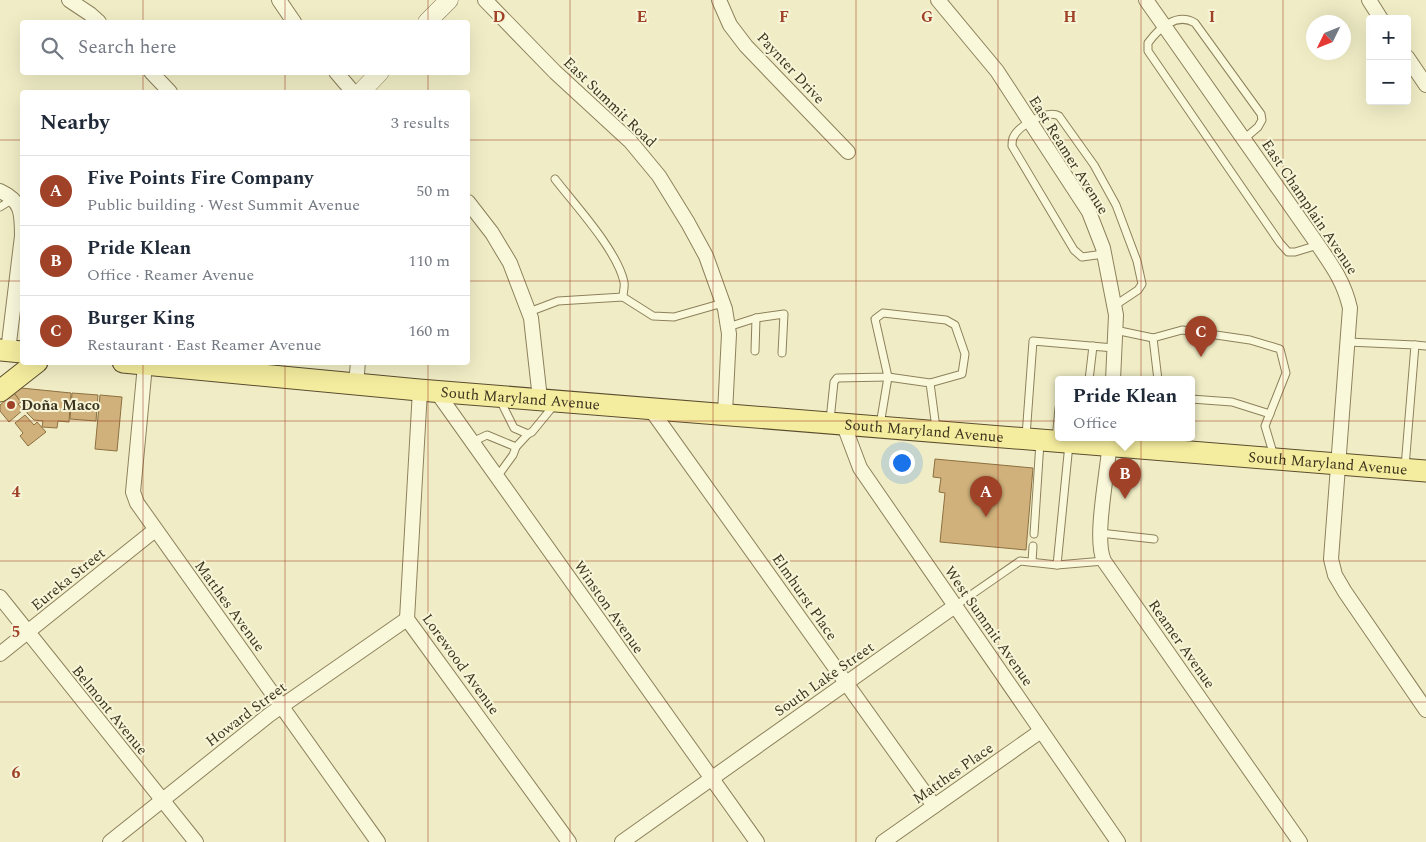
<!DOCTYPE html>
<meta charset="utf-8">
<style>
body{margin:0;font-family:Spectral,serif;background:#f2f2f3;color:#1f2937}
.controls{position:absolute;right:15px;top:15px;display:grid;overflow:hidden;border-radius:5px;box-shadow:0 5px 20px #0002}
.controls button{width:45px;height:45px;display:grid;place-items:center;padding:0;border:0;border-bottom:1px solid #e0e1e3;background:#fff;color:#1f2937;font:25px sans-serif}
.compass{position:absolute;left:1306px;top:15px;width:45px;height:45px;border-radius:50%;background:#fff;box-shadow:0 5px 20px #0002;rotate:227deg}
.you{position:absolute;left:901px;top:462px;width:18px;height:18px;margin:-12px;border:4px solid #fff;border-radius:50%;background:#1a73e8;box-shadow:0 0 0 8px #1a73e833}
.badge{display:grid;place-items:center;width:32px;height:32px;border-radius:50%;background:#9f4228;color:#fff;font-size:16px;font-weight:700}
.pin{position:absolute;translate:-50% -41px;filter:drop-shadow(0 1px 2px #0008)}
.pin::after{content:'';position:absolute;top:26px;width:18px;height:15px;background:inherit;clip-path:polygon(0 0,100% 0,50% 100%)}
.popup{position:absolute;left:1055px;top:376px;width:140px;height:65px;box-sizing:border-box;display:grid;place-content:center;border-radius:5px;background:#fff;filter:drop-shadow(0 1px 4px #0005);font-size:16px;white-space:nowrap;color:#747a83}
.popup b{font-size:19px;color:#1f2937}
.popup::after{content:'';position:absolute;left:50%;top:100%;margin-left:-10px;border:10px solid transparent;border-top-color:#fff}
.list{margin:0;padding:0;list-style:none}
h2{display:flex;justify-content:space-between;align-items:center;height:65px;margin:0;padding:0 20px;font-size:21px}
h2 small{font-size:16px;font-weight:400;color:#747a83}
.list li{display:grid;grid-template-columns:32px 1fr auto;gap:15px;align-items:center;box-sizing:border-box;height:70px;padding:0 20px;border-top:1px solid #e0e1e3}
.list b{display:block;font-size:19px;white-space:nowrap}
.list p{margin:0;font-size:16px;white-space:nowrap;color:#747a83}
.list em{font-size:16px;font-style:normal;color:#747a83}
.icon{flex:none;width:28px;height:28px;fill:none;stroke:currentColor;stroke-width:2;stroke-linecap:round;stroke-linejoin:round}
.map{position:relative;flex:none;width:1426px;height:842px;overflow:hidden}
.search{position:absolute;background:#fff;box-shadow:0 5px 20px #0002;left:20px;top:20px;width:450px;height:55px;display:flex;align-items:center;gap:12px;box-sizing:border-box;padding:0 18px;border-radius:5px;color:#747a83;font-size:19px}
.panel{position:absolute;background:#fff;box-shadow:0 5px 20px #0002;left:20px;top:90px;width:450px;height:275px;border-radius:5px}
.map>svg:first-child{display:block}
.building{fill:#d0b17b;stroke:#8d7040}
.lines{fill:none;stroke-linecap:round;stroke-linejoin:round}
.service-casing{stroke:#8d815b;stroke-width:9}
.minor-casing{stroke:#8d815b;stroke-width:16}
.tertiary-casing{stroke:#8d815b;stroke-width:19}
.primary-casing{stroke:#5b4d2f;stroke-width:23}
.service{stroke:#faf8db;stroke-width:7}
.minor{stroke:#faf8db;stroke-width:14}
.tertiary{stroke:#faf8db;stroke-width:18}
.primary{stroke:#f4ec9e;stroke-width:21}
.grid{fill:none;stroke:#9f4228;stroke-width:1;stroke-opacity:0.55}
.poi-dot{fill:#9f4228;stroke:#f7f5d7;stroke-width:2}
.labels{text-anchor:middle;stroke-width:4;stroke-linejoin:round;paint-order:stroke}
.street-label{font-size:15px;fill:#3d341f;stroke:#f7f5d7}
.poi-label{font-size:15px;font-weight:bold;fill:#3d341f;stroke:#f7f5d7;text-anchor:start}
.grid-label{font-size:16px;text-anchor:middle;font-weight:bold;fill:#9f4228;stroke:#f7f5d7;stroke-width:4;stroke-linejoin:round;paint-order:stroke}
</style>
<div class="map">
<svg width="1426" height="842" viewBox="0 0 1426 842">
<rect width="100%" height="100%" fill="#f0edc6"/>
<!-- building -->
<g class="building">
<path d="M21,388L71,393L69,422L58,421L57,428L42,427L43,421L34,420L27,413V408L24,407L14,393Z"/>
<path d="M14,393L21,402L18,404L23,410L9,422L0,411V405Z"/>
<path d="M72,393L98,395L96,421L70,419Z"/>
<path d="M100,395L122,397L117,451L95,449Z"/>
<path d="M25,415L34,425L37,422L46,432L28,446L20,436L23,433L15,423Z"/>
<path d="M935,459L1033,468L1026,550L940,542L945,493L939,492L941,478L933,477Z"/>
</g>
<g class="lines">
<defs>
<g id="service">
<path d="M1244,139L1258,127L1262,120L1261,114L1195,23C1177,12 1159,28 1148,43V51L1280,243L1288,252H1295L1318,245"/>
<path d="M555,179C575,205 617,250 624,282C625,286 623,292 623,297"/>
<path d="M0,207L13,199"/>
<path d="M1104,254L1082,257L1074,250L1012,146C1012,143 1012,141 1013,138C1018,126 1047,109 1059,116L1094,165L1116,205L1137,261L1142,284L1138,290L1114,306"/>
<path d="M529,312L558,301L623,297L653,316L674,317L723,303"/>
<path d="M728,327L756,318L784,314L782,353"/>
<path d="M1115,330L1153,338L1182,330L1250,340L1280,349L1286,373L1265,426L1274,456"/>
<path d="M1153,338L1158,380"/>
<path d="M1348,342L1415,345L1405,467"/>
<path d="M1415,345L1426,346"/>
<path d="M755,351L756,318"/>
<path d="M1089,380L1093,346"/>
<path d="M1191,399L1232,402L1270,414"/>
<path d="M500,400L514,428L528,434L532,432L555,404"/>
<path d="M830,420L834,382L837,378L888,377L875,319L883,313L946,320L955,325L965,354L962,374L930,383"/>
<path d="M880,425L888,377L930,383L936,428"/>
<path d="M1026,436L1033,341L1114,348"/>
<path d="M1056,440L1059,408"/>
<path d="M472,442L487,435L516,447L513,455L497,477"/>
<path d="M516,447L528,434"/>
<path d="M1100,533L1154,539"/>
<path d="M1034,534L1040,442"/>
<path d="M1032,562L1033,546"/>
<path d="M1057,565L1069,444"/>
<path d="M955,606L1020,561L1057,565L1104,561"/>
</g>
<g id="minor">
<path d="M69,0L90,14L99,22"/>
<path d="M279,0L294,22"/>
<path d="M485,0L555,72L630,141L659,176L688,223L706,256L725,309L729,334L725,413"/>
<path d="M719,0L730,25L746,46L848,152"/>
<path d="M938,0L997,71L1089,212L1103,248L1116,315L1113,380"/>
<path d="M1146,0L1318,245C1333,267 1344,282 1350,308L1331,559L1335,575L1345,592L1426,710"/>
<path d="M1369,0L1381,19"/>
<path d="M1407,57L1426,85"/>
<path d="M151,72L170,92"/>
<path d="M336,72L353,92"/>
<path d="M0,191C22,201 22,213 22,236L8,351"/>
<path d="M468,202L492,233L510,263L531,318L540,399"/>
<path d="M145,365L133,492L137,503L378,842"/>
<path d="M356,384L358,362"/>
<path d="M420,390L407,619L569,842"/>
<path d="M436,391L757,842"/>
<path d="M649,407L934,806"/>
<path d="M843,423L860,468L1118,842"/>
<path d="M1110,438C1109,468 1093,537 1104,561L1300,842"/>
<path d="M0,597L196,842"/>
<path d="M0,654L155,530"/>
<path d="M110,842L269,715L407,619"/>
<path d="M622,842L955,606"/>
<path d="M883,842L1041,731"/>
</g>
<g id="tertiary">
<path d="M427,22L449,0"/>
<path d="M361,92L380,72"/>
</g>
<g id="primary">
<path d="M0,350L22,352"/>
<path id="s1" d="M123,362L419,390L1426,471"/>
<path d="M0,391L37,362"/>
</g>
</defs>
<!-- service casing -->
<use href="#service" class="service-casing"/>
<!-- minor casing -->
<use href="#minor" class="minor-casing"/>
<!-- tertiary casing -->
<use href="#tertiary" class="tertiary-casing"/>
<!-- primary casing -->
<use href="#primary" class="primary-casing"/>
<!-- service -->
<use href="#service" class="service"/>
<!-- minor -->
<use href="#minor" class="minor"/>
<!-- tertiary -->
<use href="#tertiary" class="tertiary"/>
<!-- primary -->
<use href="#primary" class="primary"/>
</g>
<!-- grid -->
<path class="grid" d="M143,0V22M285,0V22M428,0V22M570,0V842M713,0V842M856,0V842M998,0V842M1141,0V842M1283,0V842M143,72V92M285,72V92M428,72V92M0,140H22M468,140H1426M0,281H22M468,281H1426M143,362V842M285,362V842M428,362V842M0,421H1426M0,561H1426M0,702H1426"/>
<!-- markers -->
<circle class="poi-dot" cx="11" cy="405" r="5"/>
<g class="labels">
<!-- street labels -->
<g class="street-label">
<text transform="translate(791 68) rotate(47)" y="5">Paynter Drive</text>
<text transform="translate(610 102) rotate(44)" y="5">East Summit Road</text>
<text transform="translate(1069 155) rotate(58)" y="5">East Reamer Avenue</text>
<text transform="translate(1310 207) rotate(56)" y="5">East Champlain Avenue</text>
<text dy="5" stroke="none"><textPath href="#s1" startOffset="399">South Maryland Avenue</textPath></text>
<text dy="5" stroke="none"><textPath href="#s1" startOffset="804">South Maryland Avenue</textPath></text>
<text dy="5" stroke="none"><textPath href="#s1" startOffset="1209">South Maryland Avenue</textPath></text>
<text transform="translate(68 579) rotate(-39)" y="5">Eureka Street</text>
<text transform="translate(805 597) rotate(55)" y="5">Elmhurst Place</text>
<text transform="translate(230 606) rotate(54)" y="5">Matthes Avenue</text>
<text transform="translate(609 607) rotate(55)" y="5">Winston Avenue</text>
<text transform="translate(989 626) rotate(55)" y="5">West Summit Avenue</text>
<text transform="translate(1182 644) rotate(55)" y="5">Reamer Avenue</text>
<text transform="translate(461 664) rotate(54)" y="5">Lorewood Avenue</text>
<text transform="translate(824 679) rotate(-35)" y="5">South Lake Street</text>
<text transform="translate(110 710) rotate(51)" y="5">Belmont Avenue</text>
<text transform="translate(246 714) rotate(-37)" y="5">Howard Street</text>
<text transform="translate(953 773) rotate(-35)" y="5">Matthes Place</text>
</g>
<!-- poi labels -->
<g class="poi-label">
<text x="21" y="410">Doña Maco</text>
</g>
</g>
<g class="grid-label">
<text x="499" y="22">D</text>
<text x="642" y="22">E</text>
<text x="784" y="22">F</text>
<text x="927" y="22">G</text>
<text x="1070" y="22">H</text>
<text x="1212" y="22">I</text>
<text x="16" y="497">4</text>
<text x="16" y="637">5</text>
<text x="16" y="778">6</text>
</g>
</svg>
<div class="controls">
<button>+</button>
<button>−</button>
</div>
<svg class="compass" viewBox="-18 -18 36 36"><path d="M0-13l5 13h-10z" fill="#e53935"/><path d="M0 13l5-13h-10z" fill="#747a83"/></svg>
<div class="you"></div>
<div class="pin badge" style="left:986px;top:517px">A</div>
<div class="pin badge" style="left:1125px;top:499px">B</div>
<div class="popup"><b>Pride Klean</b>Office</div>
<div class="pin badge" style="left:1201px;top:357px">C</div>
<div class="search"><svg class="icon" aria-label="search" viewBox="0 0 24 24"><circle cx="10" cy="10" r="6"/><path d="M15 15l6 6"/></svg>Search here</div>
<section class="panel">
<h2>Nearby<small>3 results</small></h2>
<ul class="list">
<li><span class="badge">A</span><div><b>Five Points Fire Company</b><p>Public building · West Summit Avenue</p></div><em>50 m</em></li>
<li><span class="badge">B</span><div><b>Pride Klean</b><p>Office · Reamer Avenue</p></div><em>110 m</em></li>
<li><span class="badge">C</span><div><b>Burger King</b><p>Restaurant · East Reamer Avenue</p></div><em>160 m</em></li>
</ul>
</section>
</div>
